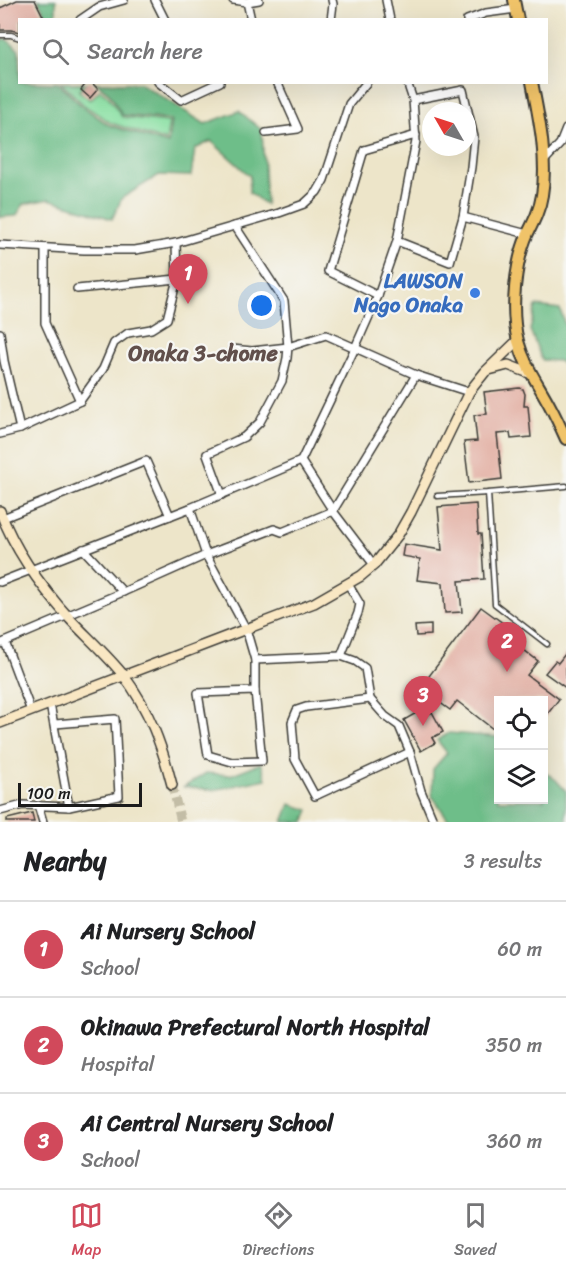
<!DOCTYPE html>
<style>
body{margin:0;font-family:Sriracha,sans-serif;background:#f2f2f2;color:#202124}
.controls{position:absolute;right:18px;bottom:18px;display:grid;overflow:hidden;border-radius:0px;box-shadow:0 6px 24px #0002}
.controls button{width:54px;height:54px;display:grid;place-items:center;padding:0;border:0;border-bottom:2px solid #e0e0e0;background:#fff;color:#202124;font:30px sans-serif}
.compass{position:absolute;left:422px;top:102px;width:54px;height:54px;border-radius:50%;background:#fff;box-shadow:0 6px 24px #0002;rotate:309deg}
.scale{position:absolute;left:18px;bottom:15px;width:124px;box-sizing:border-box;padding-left:6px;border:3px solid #1c1c1c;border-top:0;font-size:16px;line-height:21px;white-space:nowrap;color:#1c1c1c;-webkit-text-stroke:4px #f6f6f2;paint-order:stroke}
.you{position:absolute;left:262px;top:306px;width:21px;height:21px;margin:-15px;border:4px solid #fff;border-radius:50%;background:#1a73e8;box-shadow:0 0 0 9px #1a73e833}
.badge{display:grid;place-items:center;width:39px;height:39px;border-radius:50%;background:#d1495b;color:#fff;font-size:20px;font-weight:700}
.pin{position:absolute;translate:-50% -50px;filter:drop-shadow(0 2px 3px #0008)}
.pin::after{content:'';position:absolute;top:32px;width:21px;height:18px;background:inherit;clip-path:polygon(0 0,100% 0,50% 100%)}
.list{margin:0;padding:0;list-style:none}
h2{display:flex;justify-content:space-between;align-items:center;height:78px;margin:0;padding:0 24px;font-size:26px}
h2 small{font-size:20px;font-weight:400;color:#757577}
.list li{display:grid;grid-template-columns:39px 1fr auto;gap:18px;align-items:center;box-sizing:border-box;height:96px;padding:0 24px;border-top:2px solid #e0e0e0}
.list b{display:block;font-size:22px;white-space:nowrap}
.list p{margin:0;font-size:20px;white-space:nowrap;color:#757577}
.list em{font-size:20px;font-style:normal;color:#757577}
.icon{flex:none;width:33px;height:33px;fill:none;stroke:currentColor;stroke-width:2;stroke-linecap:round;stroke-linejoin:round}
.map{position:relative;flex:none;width:566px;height:822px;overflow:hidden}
.search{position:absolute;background:#fff;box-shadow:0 6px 24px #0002;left:18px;right:18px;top:18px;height:66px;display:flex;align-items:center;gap:15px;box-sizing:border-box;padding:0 21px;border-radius:0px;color:#757577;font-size:22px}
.sheet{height:366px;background:#fff}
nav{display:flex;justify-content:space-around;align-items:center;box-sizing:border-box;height:84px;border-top:2px solid #e0e0e0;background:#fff;font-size:16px;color:#757577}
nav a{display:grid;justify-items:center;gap:3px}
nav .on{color:#d1495b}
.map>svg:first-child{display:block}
.green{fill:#89e0a3;stroke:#527e60;stroke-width:1.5}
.forest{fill:#6ebe89;stroke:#456d52;stroke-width:1.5}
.building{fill:#e2ada1}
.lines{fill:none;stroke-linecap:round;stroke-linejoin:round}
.secondary-tunnel{stroke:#c3bda6;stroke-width:9;stroke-dasharray:9 4.5;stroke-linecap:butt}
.lane-casing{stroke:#3b3a36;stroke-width:7}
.street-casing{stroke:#3b3a36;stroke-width:10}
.secondary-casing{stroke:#3b3a36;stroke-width:12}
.primary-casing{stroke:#3b3a36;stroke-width:14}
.lane{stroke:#fff;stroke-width:4}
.street{stroke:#fff;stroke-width:7}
.secondary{stroke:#f9e7c3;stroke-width:9}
.primary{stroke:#f0c369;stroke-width:10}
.shop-dot{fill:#3f7fe0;stroke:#f6f6f2;stroke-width:2}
.labels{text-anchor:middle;stroke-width:4.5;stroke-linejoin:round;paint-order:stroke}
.shop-label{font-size:21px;font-weight:bold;fill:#366cbe;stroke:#f6f6f2;text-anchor:end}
.neighbourhood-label{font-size:22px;font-weight:bold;fill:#614f4b;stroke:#f6f6f2}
</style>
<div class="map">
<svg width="566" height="822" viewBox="0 0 566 822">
<rect width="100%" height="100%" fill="#f6f6f2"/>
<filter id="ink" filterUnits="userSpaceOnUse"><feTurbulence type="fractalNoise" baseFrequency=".0167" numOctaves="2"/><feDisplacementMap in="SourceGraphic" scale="12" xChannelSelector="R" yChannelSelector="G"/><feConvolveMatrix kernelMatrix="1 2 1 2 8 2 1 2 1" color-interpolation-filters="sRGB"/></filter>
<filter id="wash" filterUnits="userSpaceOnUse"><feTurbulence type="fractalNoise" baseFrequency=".008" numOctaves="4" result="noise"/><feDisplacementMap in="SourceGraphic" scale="24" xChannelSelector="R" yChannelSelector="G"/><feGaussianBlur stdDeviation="1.35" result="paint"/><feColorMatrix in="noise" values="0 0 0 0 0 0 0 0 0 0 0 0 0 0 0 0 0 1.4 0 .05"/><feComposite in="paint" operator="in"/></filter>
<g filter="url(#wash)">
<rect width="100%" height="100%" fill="#ede5c9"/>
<!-- green -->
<path class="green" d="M61,83H86L79,91L90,100L100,90L108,96L122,117L169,122L166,141L111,123L84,105Z"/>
<!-- forest -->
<g class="forest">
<path d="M38,0H56V15L57,19H48Z"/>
<path d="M6,39L19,50L20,82L58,83L82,106L109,125L168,144L171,120L122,115L110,94L96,83H140L205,124L239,111L262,130L266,205L249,192L250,176L211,141L195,149L191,176L159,175L122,198L112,219L49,199L24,204L16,216L0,217V40Z"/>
<path d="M536,306L560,309L566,328V368L559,361L542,360L530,330Z"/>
<path d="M449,733L498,737V800H544V771L556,780L566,791V822H450L432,796L433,769L447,753L437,740Z"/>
<path d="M261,763L266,779L214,790L184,787L206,773L230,775Z"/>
<path d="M290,804L309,810L304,822H283Z"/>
</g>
<g id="blocks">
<!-- building -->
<g class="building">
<path d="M17,0H35L45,20H20V32L11,30H0V8Z"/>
<path d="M87,82H91L98,89L90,98L81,90Z"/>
<path d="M519,388L523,389L525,394L524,406H528L531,437L511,439L510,433L497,434L502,479L469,483L464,442L477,441L474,415L487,414L484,392Z"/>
<path d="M476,504L478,534H481L484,579L459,581L462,612L445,613L443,583L417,580L420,559L402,556L404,544L442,550L438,507Z"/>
<path d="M481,607L511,629L506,636L538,661L527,675L559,699L543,720V700H498V733L457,701L450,710L420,688Z"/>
<path d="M431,625V635L416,636L415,626Z"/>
<path d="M566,653V688L545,673L555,661L558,663Z"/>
<path d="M418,712L421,718L432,712L443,732L432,738L435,743L421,751L404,720Z"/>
<path d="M32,813L34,822H7V819Z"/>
</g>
</g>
</g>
<g filter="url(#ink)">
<use href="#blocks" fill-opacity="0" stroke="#3b3a36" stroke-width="1.5"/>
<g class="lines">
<!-- secondary-tunnel -->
<path class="secondary-tunnel" d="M172,785L181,822"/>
<defs>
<g id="lane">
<path d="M0,35H11L20,38"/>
<path d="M488,493L495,604L547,644"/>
<path d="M437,496L488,493L566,486"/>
</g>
<g id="street">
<path d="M155,0L165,20"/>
<path d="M233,0L247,2L259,0"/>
<path d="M386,0L390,20"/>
<path d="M247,2L251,20"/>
<path d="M80,20L99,7L124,0"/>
<path d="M331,20L333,4L332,0"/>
<path d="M467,20L486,13L516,9"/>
<path d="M158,82L181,100L220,82"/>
<path d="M266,133L298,129L277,82"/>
<path d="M545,160L560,144L566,129"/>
<path d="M463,217L527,234"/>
<path d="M397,241L450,262L463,217L471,167L474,137L463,90L413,100"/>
<path d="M0,245L84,250H135L176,243L279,213L304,204L317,192L324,180L349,104L367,82"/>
<path d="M45,248V323L80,401"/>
<path d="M77,289L177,279"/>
<path d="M378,296L328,271L364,150L416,135"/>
<path d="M0,333L4,361L20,429"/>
<path d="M232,349L252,351L288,347L326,335L416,375L469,392"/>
<path d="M0,434L20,429L80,401L103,369L114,343L128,333L151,329L167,319L177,279L176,243"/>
<path d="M301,461L333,511L374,565"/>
<path d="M222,495L207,454L244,437L260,422L282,381L287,358L288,347L284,301L235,226"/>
<path d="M190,508L206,555L246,629L255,660V691"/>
<path d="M3,518L146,461L170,516"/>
<path d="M83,549L123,592L206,555L274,529L282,532L333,511L416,375"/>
<path d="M0,582L190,508L301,461L355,348L378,296L397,241L416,141L413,100L407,82"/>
<path d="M5,642L31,711"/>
<path d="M0,644L123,592"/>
<path d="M341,656L358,613L360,604L348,584"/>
<path d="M255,660L341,656L355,661L365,668L370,699L385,716L399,726L410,752L421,791L434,822"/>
<path d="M255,691L262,761L232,762L208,755L198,693Z"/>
<path d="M370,699L306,707L297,710L292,722L295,759L315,796L410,752"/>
<path d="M50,704L69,807"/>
<path d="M38,805L43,822"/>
<path d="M0,811L23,805L69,807L119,796L115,719L55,724"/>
</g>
<g id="secondary">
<path d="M489,370L508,365L529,373"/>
<path d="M0,511C15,551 42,588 70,619C88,638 108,656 124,676C149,709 162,746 172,785"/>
<path d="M0,723L314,603L361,576L374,565L398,535L411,512L469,392L485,372L518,340"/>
</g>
<g id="primary">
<path d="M514,0L518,20"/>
<path d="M532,82C539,118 548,160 542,195C540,209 534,221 528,233C515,262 510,310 518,341C525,367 538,383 550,406C556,417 561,428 566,439"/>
</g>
</defs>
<!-- lane casing -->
<use href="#lane" class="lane-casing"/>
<!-- street casing -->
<use href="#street" class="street-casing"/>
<!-- secondary casing -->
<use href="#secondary" class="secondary-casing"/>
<!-- primary casing -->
<use href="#primary" class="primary-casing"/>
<!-- lane -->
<use href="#lane" class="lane"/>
<!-- street -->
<use href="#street" class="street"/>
<!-- secondary -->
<use href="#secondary" class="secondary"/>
<!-- primary -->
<use href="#primary" class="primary"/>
</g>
</g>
<!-- markers -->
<circle class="shop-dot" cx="475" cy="293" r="6"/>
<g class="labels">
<!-- shop labels -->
<g class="shop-label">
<text x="463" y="288">LAWSON<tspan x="463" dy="24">Nago Onaka</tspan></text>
</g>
<!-- neighbourhood labels -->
<g class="neighbourhood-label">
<text x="203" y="361">Onaka 3-chome</text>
</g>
</g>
</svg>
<div class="controls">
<button><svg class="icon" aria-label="locate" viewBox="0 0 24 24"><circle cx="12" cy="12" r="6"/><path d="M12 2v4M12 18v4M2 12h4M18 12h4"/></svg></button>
<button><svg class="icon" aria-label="layers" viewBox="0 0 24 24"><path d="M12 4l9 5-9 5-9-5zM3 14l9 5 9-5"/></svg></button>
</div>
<svg class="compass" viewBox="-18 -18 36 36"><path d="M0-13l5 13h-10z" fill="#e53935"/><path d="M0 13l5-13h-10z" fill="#757577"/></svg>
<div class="scale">100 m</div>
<div class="you"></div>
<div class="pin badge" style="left:188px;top:304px">1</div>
<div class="pin badge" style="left:507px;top:672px">2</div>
<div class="pin badge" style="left:423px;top:726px">3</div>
<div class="search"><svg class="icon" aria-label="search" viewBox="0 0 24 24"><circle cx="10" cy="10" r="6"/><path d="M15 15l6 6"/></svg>Search here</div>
</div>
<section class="sheet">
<h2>Nearby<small>3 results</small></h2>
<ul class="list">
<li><span class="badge">1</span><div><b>Ai Nursery School</b><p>School</p></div><em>60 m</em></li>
<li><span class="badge">2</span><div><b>Okinawa Prefectural North Hospital</b><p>Hospital</p></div><em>350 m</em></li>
<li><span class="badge">3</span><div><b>Ai Central Nursery School</b><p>School</p></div><em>360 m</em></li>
</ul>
</section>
<nav>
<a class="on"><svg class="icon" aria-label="map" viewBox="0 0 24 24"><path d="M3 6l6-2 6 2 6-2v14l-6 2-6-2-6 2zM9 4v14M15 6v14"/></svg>Map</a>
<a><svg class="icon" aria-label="directions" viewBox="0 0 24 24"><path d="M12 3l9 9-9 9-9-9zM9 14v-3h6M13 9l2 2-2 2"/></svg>Directions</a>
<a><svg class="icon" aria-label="saved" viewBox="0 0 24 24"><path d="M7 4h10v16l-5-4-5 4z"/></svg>Saved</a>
</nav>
